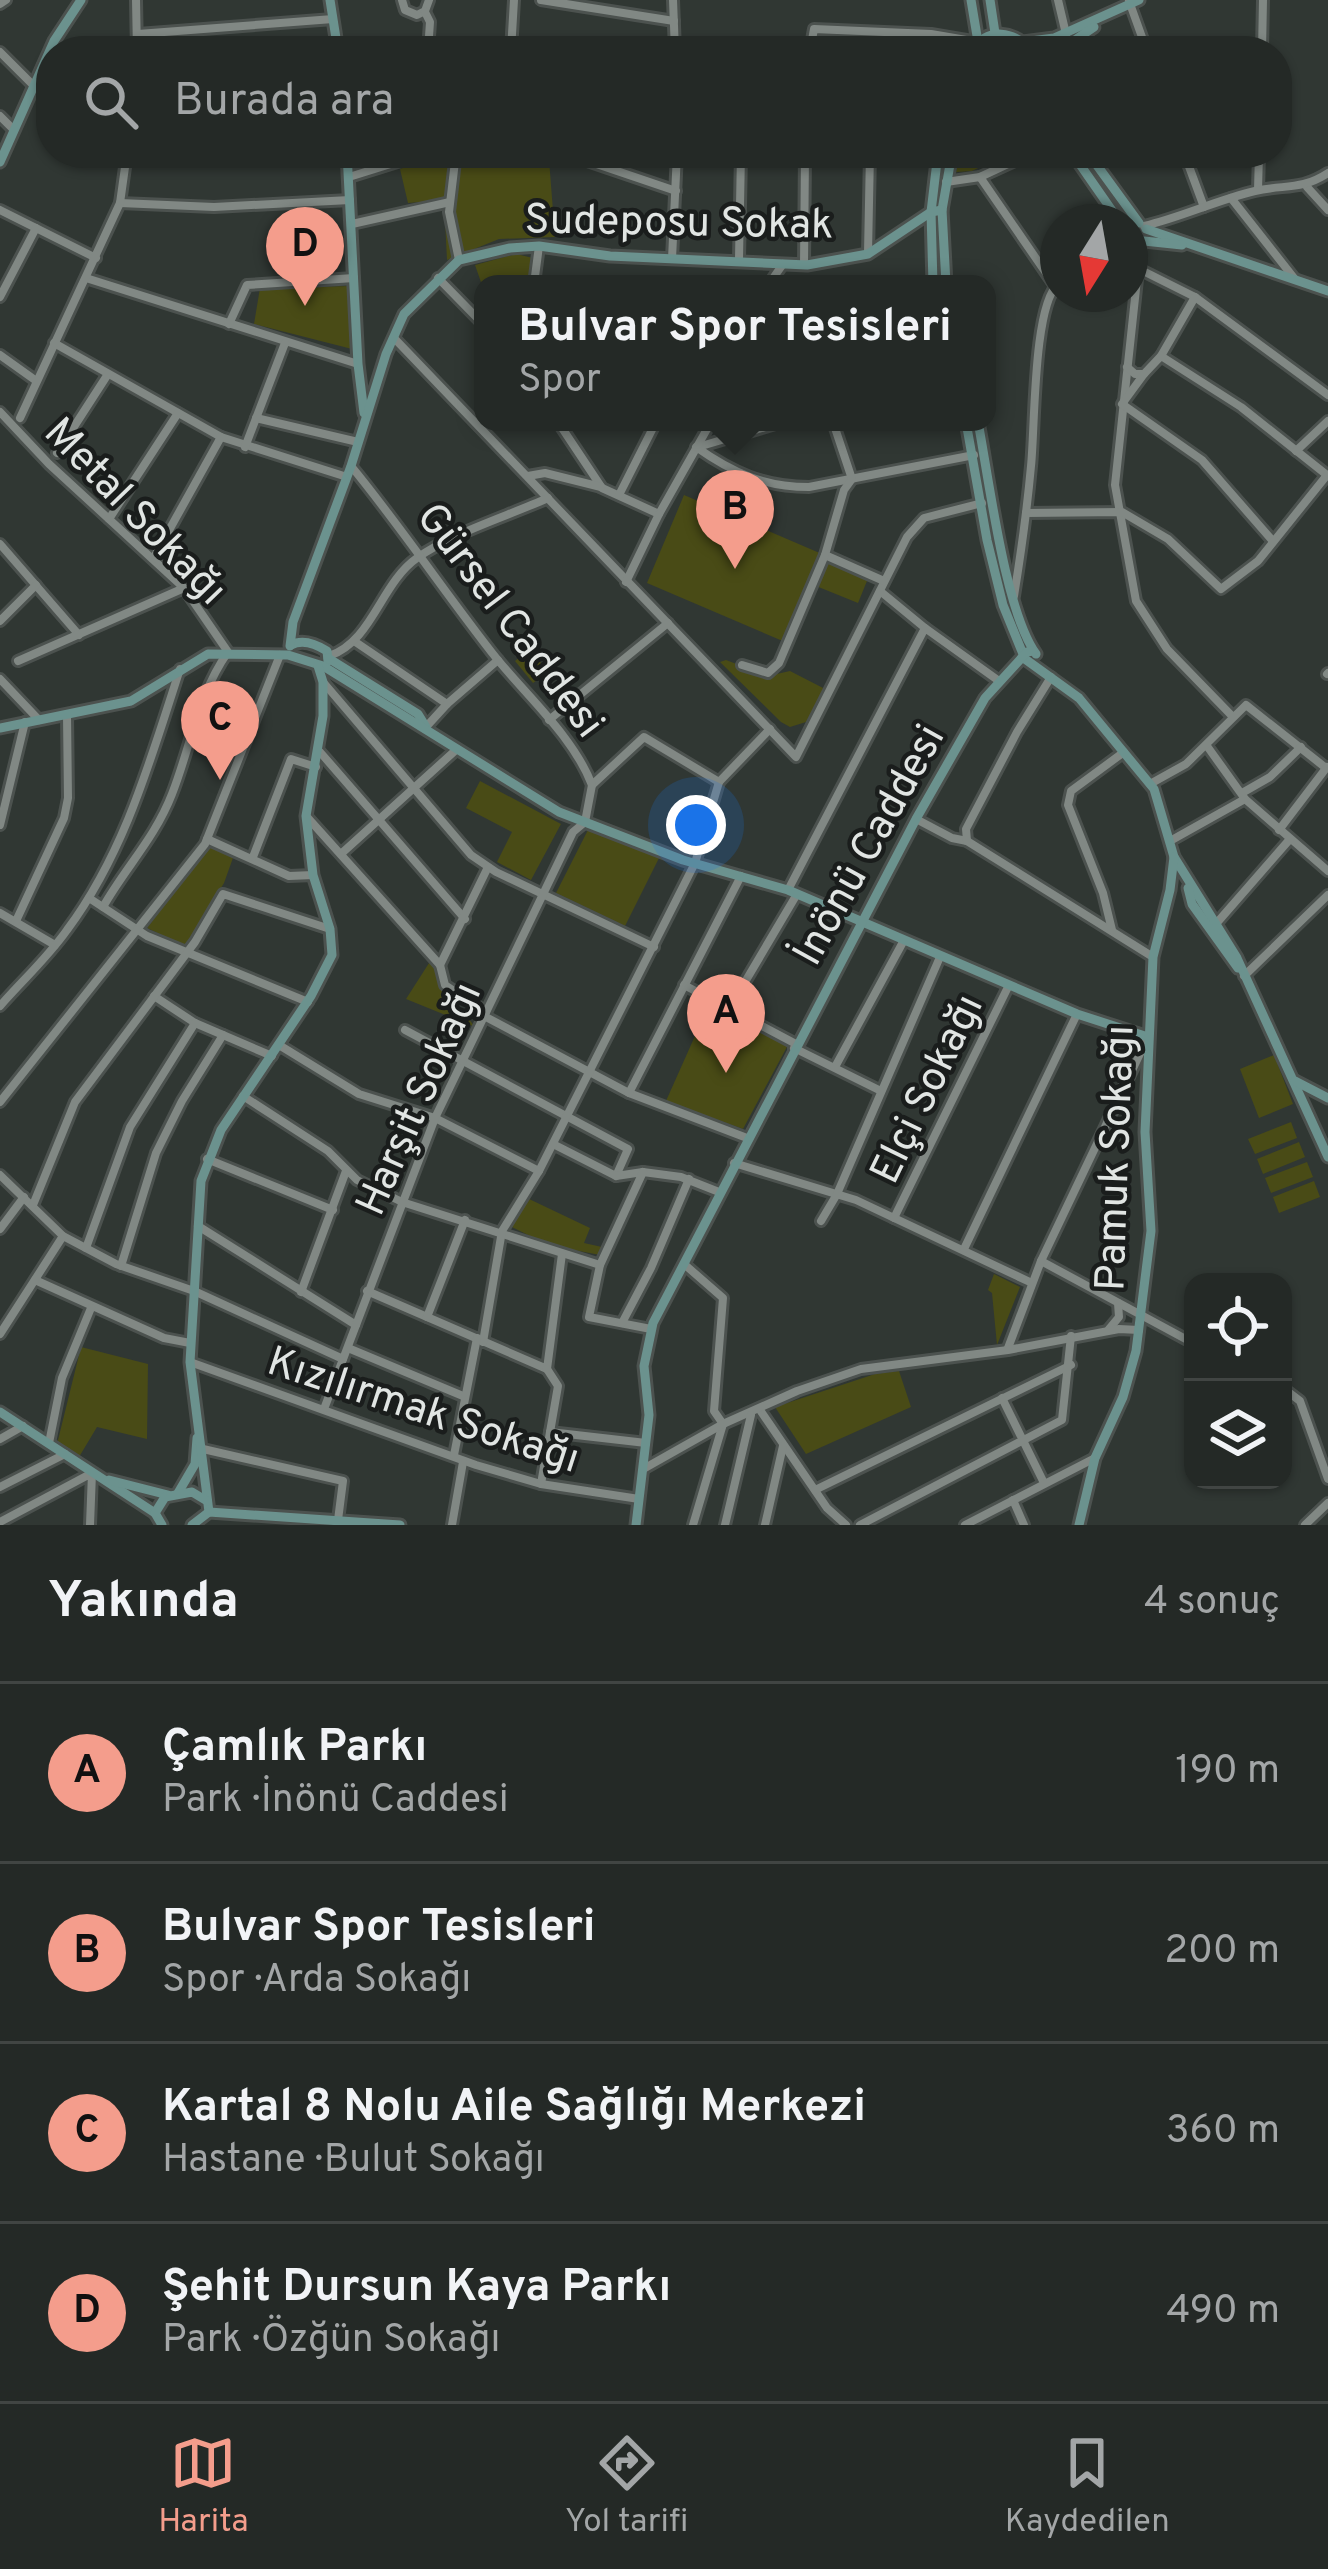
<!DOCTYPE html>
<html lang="tr">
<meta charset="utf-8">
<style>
body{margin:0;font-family:Overpass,sans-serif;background:#2c312e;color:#f1f3f6}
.controls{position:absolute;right:36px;bottom:36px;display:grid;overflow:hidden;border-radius:24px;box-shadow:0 3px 9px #0004}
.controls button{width:108px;height:108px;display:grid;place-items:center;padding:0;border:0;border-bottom:3px solid #414543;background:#242926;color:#f1f3f6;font:60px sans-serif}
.compass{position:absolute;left:1040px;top:204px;width:108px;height:108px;border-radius:50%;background:#242926;box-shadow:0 3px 9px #0004;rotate:191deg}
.you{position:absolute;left:696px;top:825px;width:42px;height:42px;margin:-30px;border:9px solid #fff;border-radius:50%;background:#1a73e8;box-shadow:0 0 0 18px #1a73e833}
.badge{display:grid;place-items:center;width:78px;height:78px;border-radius:50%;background:#f49d8c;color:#111;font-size:39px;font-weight:700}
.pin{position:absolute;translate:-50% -99px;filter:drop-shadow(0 3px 6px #0008)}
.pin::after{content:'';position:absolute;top:63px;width:42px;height:36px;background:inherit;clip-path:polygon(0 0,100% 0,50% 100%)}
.popup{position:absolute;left:474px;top:275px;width:522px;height:156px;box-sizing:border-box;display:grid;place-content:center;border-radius:24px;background:#242926;filter:drop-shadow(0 3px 9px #0005);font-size:39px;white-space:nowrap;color:#a3a6a7}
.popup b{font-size:45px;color:#f1f3f6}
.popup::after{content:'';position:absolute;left:50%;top:100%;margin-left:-24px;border:24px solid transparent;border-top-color:#242926}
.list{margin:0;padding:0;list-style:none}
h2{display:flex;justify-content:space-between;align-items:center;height:156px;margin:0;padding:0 48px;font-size:51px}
h2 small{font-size:39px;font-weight:400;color:#a3a6a7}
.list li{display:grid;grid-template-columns:78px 1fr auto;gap:36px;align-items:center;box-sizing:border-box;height:180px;padding:0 48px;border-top:3px solid #414543}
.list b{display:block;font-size:45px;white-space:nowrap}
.list p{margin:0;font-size:39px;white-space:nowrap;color:#a3a6a7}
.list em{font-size:39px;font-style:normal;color:#a3a6a7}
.icon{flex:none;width:66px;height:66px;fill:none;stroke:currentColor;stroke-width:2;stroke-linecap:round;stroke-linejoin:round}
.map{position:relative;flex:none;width:1328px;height:1525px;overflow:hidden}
.search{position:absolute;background:#242926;box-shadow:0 3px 9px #0004;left:36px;right:36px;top:36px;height:132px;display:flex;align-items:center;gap:30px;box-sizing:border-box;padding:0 42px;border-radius:48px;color:#a3a6a7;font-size:45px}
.sheet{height:876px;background:#242926}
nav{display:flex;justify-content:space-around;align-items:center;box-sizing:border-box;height:168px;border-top:3px solid #414543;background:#242926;font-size:33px;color:#a3a6a7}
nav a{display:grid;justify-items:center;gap:6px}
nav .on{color:#f49d8c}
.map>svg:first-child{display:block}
.green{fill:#494b16}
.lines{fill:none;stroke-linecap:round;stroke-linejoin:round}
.street-casing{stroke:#4c524f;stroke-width:14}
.secondary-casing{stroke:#4c524f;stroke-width:15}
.street{stroke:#818884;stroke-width:8}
.secondary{stroke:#6b928e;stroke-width:9}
.labels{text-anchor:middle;stroke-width:9;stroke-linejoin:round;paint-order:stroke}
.street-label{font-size:42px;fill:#e1e5e3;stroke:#1a1d1c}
</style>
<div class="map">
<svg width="1328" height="1525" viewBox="0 0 1328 1525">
<rect width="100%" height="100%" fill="#303733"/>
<!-- green -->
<g class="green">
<path d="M446,153H522L549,159L555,237L499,239L447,260L444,200L408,203L400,169Z"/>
<path d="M958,153H1009L972,171L956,172Z"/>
<path d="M516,254L533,258L530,284H483V288L475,265Z"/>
<path d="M354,286L352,349L254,324L260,288Z"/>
<path d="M684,495L822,554L785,642L647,583Z"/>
<path d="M827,559L869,576L858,603L816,586Z"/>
<path d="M530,649L548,672L533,683L515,661Z"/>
<path d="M726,660L768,676L790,671L825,689L806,722L790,727L781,722L720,662Z"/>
<path d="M480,781L561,824L531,880L497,862L512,832L466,808Z"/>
<path d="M588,830L661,854L625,926L556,893Z"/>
<path d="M210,845L234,855L224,883L185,946L147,928Z"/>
<path d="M431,960L444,987L475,1027L406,999Z"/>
<path d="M707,1009L788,1045L743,1129L666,1101Z"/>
<path d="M1274,1055L1293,1104L1259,1118L1240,1069Z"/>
<path d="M1291,1122L1297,1138L1255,1154L1248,1139Z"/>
<path d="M1299,1142L1305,1157L1263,1174L1257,1159Z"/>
<path d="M1307,1162L1313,1177L1271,1193L1265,1178Z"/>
<path d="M1314,1181L1320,1197L1279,1213L1273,1197Z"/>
<path d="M527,1198L590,1228L584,1243L602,1247L600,1255L548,1245L510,1226Z"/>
<path d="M994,1274L1020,1287L997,1345L992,1293L988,1290Z"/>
<path d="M81,1347L148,1364L147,1439L97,1427L79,1457L57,1444Z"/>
<path d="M899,1371L911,1407L806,1454L775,1407L875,1374Z"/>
</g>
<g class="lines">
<defs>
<g id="street">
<path d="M136,0L137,51"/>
<path d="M402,0L405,10L417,15L425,11L429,0"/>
<path d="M541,0L674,21"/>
<path d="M673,0L675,51"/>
<path d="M1058,0L1066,34"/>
<path d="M1129,1L1147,51"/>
<path d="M0,4L6,0"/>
<path d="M425,12L430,22L428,51"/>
<path d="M138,34L333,19"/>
<path d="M511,51L514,0"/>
<path d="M810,51L814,29L931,34L978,42"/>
<path d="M1262,51L1263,0"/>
<path d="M0,52L33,85"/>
<path d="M0,116L14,130"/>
<path d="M456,153L449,212L459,260"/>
<path d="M564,153L676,191"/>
<path d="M1184,153L1204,207"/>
<path d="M870,156L936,160"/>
<path d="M349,177L426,153"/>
<path d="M980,177L1055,286"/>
<path d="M946,182L980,177L1032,153"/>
<path d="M1307,187L1328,210"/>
<path d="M1258,190L1259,153"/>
<path d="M1231,198L1294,278"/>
<path d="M120,203L214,207L350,200"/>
<path d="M0,210L96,258"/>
<path d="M352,224L450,202"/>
<path d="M1144,226C1182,217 1217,200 1255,191C1285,184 1300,191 1328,173"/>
<path d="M1141,242L1115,485L1136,601L1167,649L1233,717"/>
<path d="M868,253L870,153"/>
<path d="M672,259L677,153"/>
<path d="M739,259L741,153"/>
<path d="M804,265L805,153"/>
<path d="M1139,269L1195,297L1328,395"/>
<path d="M86,278L358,364"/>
<path d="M438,278L483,324"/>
<path d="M534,284L539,246"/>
<path d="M769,284L783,264"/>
<path d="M0,297L36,228"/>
<path d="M229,324L247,285L354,278"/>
<path d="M394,338L796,757L907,537L924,518L982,503"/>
<path d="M54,343L221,437L347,477"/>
<path d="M0,355L35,380"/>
<path d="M1161,356L1195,297"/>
<path d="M1127,367L1135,374H1144L1161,356L1241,407L1327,475"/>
<path d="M1144,374L1122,404L1202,460L1272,540"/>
<path d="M0,412L49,464L184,588L228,652C198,694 191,746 172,794C155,838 125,868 103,907"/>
<path d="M20,418L120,203L127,153"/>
<path d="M256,418L358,442"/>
<path d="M558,422L602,488L659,514L711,422"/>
<path d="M245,447L285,343"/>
<path d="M696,447C733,473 764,487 809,487L974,455"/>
<path d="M698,447L782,422"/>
<path d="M1296,451L1328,421"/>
<path d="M57,453L108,374"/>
<path d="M528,476L545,473L601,487"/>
<path d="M619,495L656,422"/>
<path d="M1026,513L1122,512L1168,539L1221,589L1258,561L1327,475"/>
<path d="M109,519L178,413"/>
<path d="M0,544L79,635"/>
<path d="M825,555L884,581"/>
<path d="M153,559L221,437"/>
<path d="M626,582L659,514"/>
<path d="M880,591L925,628"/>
<path d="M1014,596C1021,553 1027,510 1031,466C1035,429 1033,306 1058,284"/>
<path d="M0,621L36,585"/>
<path d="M354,641L447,704"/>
<path d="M329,656C373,641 380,584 417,558C452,533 508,516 548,498"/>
<path d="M18,661L184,588"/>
<path d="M742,665L768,673L779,663L825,555L844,490L852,479L833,422"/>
<path d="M1327,674L1328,673"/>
<path d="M0,679L39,720"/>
<path d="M323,682L471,855L496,872L654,947"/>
<path d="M549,720L668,623"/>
<path d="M426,727L447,704L498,660"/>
<path d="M1207,746L1245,799L1328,871"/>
<path d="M320,752L465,919"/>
<path d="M719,782L770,729"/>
<path d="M1150,784L1186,764L1246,705L1326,768"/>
<path d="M1242,793L1270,777L1301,747"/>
<path d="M307,817L440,965L445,985L486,1012"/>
<path d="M916,819L952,838L967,841L1153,957"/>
<path d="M0,825L25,722"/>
<path d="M1279,830L1327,767"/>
<path d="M207,839L289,876L313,875"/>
<path d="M967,841L966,829L1017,732L1051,677"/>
<path d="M1170,841L1245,799"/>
<path d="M342,853L457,749"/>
<path d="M253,857L291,759L316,767"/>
<path d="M788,890L925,628L999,681"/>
<path d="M89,898L147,936L308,1002"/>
<path d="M0,913L55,945"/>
<path d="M16,921L64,818L68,798L67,715"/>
<path d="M1215,925L1290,839"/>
<path d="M1112,930L1103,893L1068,805L1071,791L1124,752"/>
<path d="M440,965L488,867"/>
<path d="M1244,976L1328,895"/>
<path d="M684,985L796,1044"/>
<path d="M154,996L195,1023L272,1056"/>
<path d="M0,1006C22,981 48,957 67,930C125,852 150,761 180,669"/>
<path d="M729,1009L797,894"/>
<path d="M484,1016L629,1093L747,1138"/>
<path d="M405,1030L628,1149L616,1176"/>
<path d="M279,1045L359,1094L435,1118L539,1171"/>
<path d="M794,1048L881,1091"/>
<path d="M835,1067L903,942"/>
<path d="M629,1093L741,876"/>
<path d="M243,1096L328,1151L357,1180L402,1202L600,1265"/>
<path d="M0,1102L205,844L280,655"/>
<path d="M553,1144L616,1176L643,1172L681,1177L719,1192"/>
<path d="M207,1159L333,1210"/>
<path d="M734,1163L856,1200L1032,1283"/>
<path d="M643,1172L600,1265L589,1317L651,1329"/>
<path d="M0,1175L63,1236L116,1264L194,1291L343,1359"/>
<path d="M33,1205L75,1102L195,942L223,894L330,929"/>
<path d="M894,1218L1009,985"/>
<path d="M821,1221L837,1194L940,957"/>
<path d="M198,1226L356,1325"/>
<path d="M0,1229L24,1197"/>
<path d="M86,1248L130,1127L195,1023"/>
<path d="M964,1249L1077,1014"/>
<path d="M1041,1261L1193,1343"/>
<path d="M684,1264L723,1298L714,1411L723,1424L693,1525"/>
<path d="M121,1266L156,1153L182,1101L223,1035"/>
<path d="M35,1280L164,1338L190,1343"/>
<path d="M367,1291L547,1369L562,1254"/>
<path d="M301,1292L346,1171"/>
<path d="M427,1317L465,1220"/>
<path d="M622,1323L651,1268L689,1179"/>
<path d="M1109,1329L1119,1317L1118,1303"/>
<path d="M0,1334L63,1236"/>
<path d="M483,1342L502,1231L539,1171L695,863L719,782L644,737L592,785"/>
<path d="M348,1348L463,1396"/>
<path d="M1008,1348L1041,1261L1147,1039"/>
<path d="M190,1362L476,1465L541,1484L639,1499"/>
<path d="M1283,1388L1300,1401L1328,1479"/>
<path d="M1002,1398L1044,1483"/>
<path d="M324,1409L435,1118L573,832L585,822L592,785C574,738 529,698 497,659C447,596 402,528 351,466"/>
<path d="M760,1410L827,1508L846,1525"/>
<path d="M550,1432L646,1443"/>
<path d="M0,1439L23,1426"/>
<path d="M49,1443L62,1378L91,1308"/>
<path d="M203,1449L343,1481L338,1520"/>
<path d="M454,1455L477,1338"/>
<path d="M645,1468L723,1424L797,1391L861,1369L1008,1350L1119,1329L1139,1330"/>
<path d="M541,1484L558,1386L547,1369"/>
<path d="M0,1487L65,1454"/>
<path d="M815,1490L1071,1365"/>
<path d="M1013,1500L1024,1525"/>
<path d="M0,1522L92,1473L90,1525"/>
<path d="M452,1525L463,1462"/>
<path d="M725,1525L751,1415"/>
<path d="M765,1525L783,1446"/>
<path d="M860,1525L1062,1420L1071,1336"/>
<path d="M965,1525L1095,1458"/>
<path d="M1305,1525L1328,1503"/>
</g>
<g id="secondary">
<path d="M330,0L338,51"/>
<path d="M971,0L978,42"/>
<path d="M990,0L995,33"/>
<path d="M1023,42L1054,38L1139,0"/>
<path d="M972,51C988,26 1014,31 1031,51"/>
<path d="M1059,51L1094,27"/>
<path d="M347,153L358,364L364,413"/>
<path d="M1072,153L1120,222"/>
<path d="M1088,153L1139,223"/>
<path d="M0,162L54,41L81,0"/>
<path d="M1146,229L1328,291"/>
<path d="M1144,241L1182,245"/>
<path d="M933,284L931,212L938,153"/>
<path d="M946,284L942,210L952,153"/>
<path d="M966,422L987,540L1003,605L1025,659L1079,698L1154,789L1174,857L1237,958L1328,1157"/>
<path d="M978,422C989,479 1005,611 1036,654"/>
<path d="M291,645C302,639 316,644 327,651L328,661"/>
<path d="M290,646L293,622L351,466L386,354L404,314L459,260L510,248L539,246L610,256L807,265L868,254L931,212L942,210"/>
<path d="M328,658L418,714L426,727"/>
<path d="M0,728L131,701L208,654L288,655L323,666L559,812L683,860L788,890L1077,1014L1148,1037"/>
<path d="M1188,888L1192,904L1238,968"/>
<path d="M1295,1081L1328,1098"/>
<path d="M0,1412L155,1513"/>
<path d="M109,1480L168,1495"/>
<path d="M178,1493L195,1464L197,1438"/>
<path d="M209,1512L190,1362L201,1181L221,1130L311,996L332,955L330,929L313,875L306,816L323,716V682L318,666"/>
<path d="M162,1525L155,1513L165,1497L192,1492L207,1501"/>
<path d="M192,1525L209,1512L400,1525"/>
<path d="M636,1525L649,1415L644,1366L653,1323L916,819L985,698L1027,652L1033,651"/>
<path d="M1079,1525L1095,1458L1123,1397L1136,1351L1151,1231L1145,1132L1153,957L1170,890L1174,857"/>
</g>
</defs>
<!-- street casing -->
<use href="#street" class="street-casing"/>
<!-- secondary casing -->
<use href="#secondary" class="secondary-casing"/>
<!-- street -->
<use href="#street" class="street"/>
<!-- secondary -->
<use href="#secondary" class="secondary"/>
</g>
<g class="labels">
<!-- street labels -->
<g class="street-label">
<text transform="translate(679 220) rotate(1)" y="15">Sudeposu Sokak</text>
<text transform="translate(137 510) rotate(46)" y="15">Metal Sokağı</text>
<text transform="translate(512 619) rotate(53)" y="15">Gürsel Caddesi</text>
<text transform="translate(867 844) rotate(-61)" y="15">İnönü Caddesi</text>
<text transform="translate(925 1088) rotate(-64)" y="15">Elçi Sokağı</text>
<text transform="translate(417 1098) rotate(-66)" y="15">Harşit Sokağı</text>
<text transform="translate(1113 1158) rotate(-88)" y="15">Pamuk Sokağı</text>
<text transform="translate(424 1408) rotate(18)" y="15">Kızılırmak Sokağı</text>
</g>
</g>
</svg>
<div class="controls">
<button><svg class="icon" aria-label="locate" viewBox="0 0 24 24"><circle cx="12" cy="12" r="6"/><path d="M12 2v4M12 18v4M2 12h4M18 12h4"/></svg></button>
<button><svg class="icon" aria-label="layers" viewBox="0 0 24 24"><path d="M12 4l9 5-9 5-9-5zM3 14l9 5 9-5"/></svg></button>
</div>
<svg class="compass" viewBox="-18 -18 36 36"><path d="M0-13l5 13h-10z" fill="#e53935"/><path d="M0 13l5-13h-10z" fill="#a3a6a7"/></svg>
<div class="you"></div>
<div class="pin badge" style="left:726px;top:1073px">A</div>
<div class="pin badge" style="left:735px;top:569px">B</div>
<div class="popup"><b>Bulvar Spor Tesisleri</b>Spor</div>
<div class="pin badge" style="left:220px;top:780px">C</div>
<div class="pin badge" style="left:305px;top:306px">D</div>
<div class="search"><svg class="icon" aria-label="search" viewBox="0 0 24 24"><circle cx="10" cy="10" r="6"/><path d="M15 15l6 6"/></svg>Burada ara</div>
</div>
<section class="sheet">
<h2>Yakında<small>4 sonuç</small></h2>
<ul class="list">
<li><span class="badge">A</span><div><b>Çamlık Parkı</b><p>Park · İnönü Caddesi</p></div><em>190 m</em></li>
<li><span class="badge">B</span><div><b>Bulvar Spor Tesisleri</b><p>Spor · Arda Sokağı</p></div><em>200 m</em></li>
<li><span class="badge">C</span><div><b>Kartal 8 Nolu Aile Sağlığı Merkezi</b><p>Hastane · Bulut Sokağı</p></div><em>360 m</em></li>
<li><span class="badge">D</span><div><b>Şehit Dursun Kaya Parkı</b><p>Park · Özğün Sokağı</p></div><em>490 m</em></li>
</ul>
</section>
<nav>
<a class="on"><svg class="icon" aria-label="map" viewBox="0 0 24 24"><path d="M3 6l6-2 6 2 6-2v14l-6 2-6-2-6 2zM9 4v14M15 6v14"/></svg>Harita</a>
<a><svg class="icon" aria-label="directions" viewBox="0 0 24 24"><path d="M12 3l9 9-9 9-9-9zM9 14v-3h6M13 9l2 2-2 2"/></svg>Yol tarifi</a>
<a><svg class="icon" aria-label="saved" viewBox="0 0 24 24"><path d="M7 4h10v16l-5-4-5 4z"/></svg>Kaydedilen</a>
</nav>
